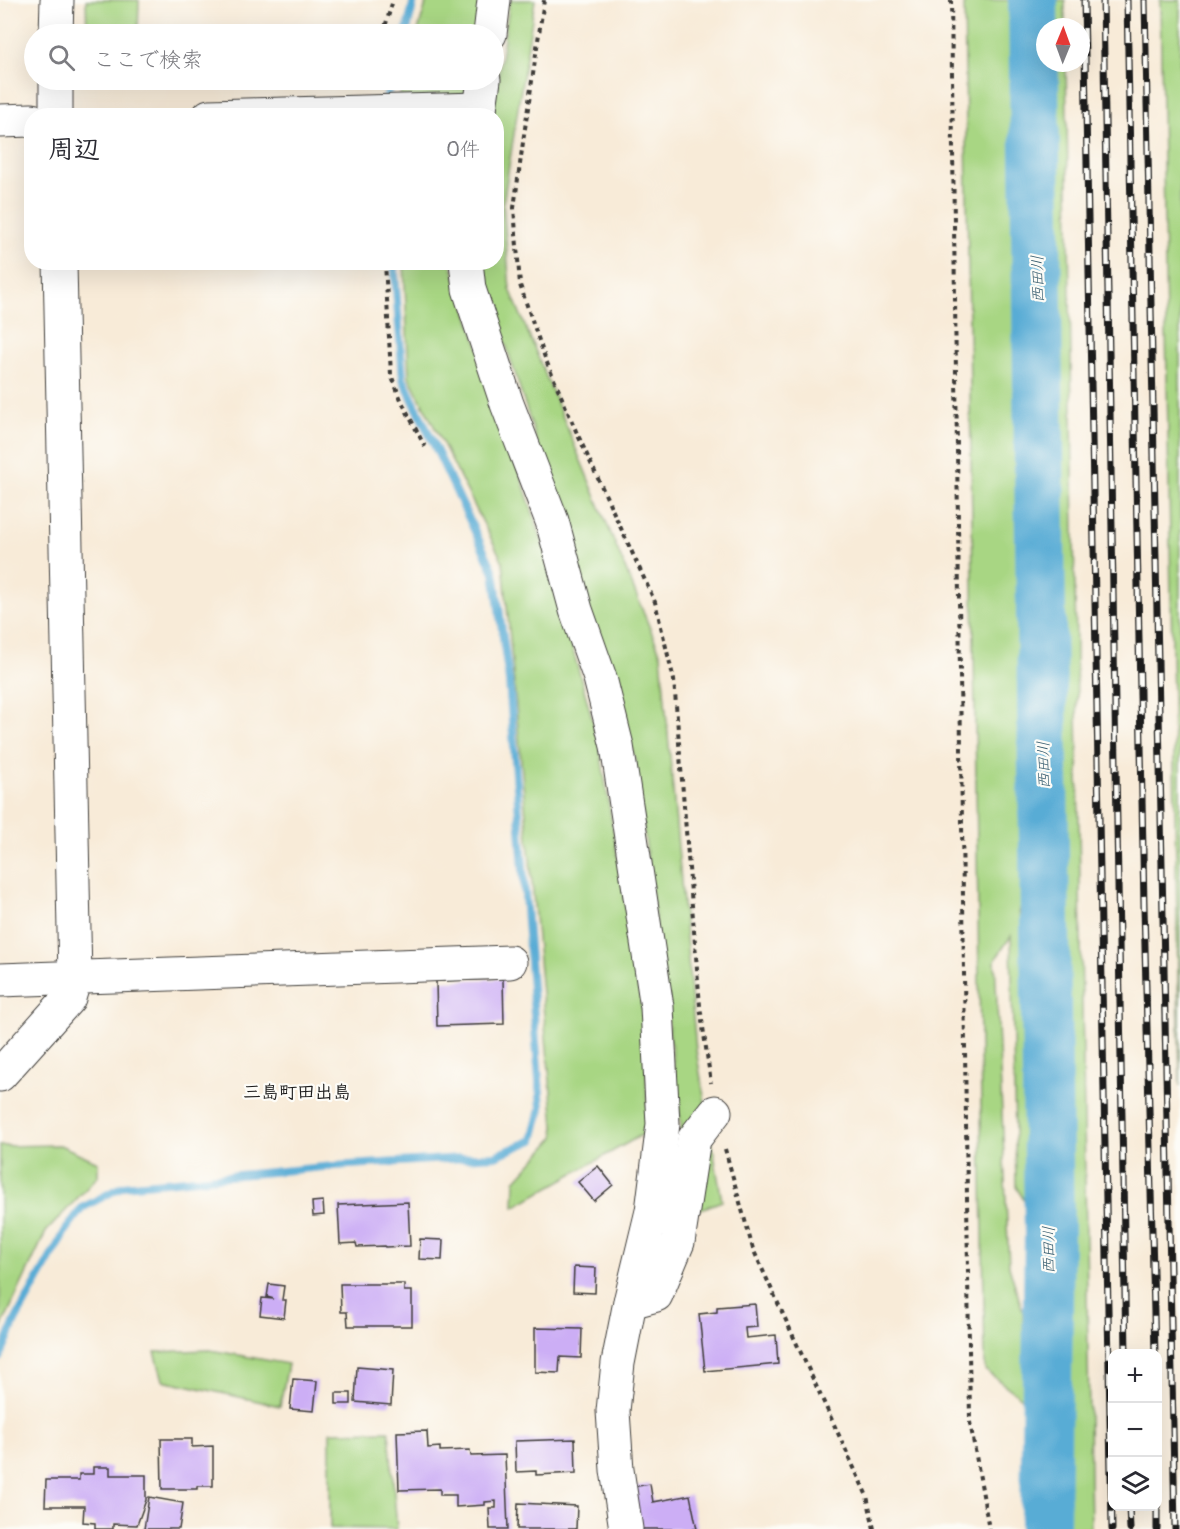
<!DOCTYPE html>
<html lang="ja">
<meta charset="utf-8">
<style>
body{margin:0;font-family:Pangolin,"Klee One",sans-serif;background:#f2f2f3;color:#2b2b33}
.controls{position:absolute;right:18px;bottom:18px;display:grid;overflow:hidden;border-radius:12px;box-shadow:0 6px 24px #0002}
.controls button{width:54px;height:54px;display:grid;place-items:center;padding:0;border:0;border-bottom:2px solid #e1e1e2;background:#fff;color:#2b2b33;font:30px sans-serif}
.compass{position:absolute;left:1036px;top:18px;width:54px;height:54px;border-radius:50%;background:#fff;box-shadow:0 6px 24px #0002;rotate:1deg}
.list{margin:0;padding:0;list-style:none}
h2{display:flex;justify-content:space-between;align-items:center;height:78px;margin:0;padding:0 24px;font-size:26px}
h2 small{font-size:20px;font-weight:400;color:#7c7c81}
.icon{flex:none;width:33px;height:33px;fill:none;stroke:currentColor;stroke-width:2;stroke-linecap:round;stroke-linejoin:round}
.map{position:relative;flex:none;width:1180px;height:1529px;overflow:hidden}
.search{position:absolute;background:#fff;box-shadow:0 6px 24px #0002;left:24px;top:24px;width:480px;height:66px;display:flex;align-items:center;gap:15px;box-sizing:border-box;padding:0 21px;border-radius:33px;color:#7c7c81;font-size:22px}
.panel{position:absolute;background:#fff;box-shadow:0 6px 24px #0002;left:24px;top:108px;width:480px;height:162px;border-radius:24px}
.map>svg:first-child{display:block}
.green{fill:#a8d683;stroke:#627950;stroke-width:1.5}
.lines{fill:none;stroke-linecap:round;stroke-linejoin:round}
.stream{stroke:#59acd5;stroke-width:8}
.river{stroke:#59acd5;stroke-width:50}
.building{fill:#ccaef5}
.minor-casing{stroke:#3d3b38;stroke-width:35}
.path{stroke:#3d3b38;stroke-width:4;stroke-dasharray:4.5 4.5;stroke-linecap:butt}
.minor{stroke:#fff;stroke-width:33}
.rail-casing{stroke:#1c1c1c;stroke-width:7}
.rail{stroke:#fdfcf7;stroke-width:4.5;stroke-dasharray:14;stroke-linecap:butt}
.labels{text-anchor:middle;stroke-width:4.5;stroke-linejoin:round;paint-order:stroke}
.water-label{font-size:16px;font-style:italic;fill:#375d6f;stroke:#fdfcf7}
.quarter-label{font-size:18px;font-weight:bold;fill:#1c1c1c;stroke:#fdfcf7}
</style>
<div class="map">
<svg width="1180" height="1529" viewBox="0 0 1180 1529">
<rect width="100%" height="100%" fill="#fdfcf7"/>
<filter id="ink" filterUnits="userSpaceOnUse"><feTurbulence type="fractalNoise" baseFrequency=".0167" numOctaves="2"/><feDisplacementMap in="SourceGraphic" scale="12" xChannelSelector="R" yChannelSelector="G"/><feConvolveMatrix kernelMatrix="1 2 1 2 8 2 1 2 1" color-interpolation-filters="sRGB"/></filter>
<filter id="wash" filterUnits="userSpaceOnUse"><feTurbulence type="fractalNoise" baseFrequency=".008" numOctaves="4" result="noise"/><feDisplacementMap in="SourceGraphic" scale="24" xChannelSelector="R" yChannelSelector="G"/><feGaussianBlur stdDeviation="1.35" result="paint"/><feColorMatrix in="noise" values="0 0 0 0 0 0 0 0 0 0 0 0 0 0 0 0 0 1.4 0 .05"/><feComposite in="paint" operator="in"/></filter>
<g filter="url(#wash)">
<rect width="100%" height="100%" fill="#f8ebd8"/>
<!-- green -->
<g class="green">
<path d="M86,0H139L138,34H87Z"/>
<path d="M427,0H485L480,34H417Z"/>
<path d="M510,0H535L503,204L510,289L661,655L696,1050L722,1201L672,1220L681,1125L635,759L560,514L482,270L481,263L496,262V116L492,115Z"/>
<path d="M964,0H1019L1034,862L1019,913L1037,953L1042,1229L1016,1187L1011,936L995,960L1009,1266L1023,1312L1026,1401L985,1370Z"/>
<path d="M1046,0H1065V27H1047Z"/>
<path d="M1160,0H1180V1086Z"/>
<path d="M1047,63H1066L1091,1529H1068Z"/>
<path d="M404,80H473L468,115L398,103Z"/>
<path d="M404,263H451L544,547L599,743L646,1032L647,1132L514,1207L515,1181L555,1137L503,562L409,377Z"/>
<path d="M60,1145L98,1162V1176L46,1232L0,1330V1146Z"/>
<path d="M210,1350L288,1364L280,1406L163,1380L155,1352Z"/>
<path d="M389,1431L397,1529L330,1528V1432Z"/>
</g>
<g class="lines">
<!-- stream -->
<g class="stream">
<path d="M406,34L414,0"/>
<path d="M387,95L392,80"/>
<path d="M0,1358L15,1321L67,1228L82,1208L123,1186L334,1166L495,1156L533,1140L541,1108L509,681L494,572L403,379L394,262"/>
</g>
<!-- river -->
<path class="river" d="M1033,0L1049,1233L1045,1529"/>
</g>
<g id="blocks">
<!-- building -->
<g class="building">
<path d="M503,979L504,1024L437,1026L436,981Z"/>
<path d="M598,1166L613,1185L594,1201L578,1182Z"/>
<path d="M323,1201L324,1215L313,1216L312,1202Z"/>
<path d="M408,1202L410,1246L385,1247V1246L357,1247L356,1243L340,1244L338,1205Z"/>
<path d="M420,1239L443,1240L442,1260L419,1259Z"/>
<path d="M574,1267L596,1268L595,1293L573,1292Z"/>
<path d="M269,1284L284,1286L282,1300H286L284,1318L260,1315L262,1298L274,1299L267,1297Z"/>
<path d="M340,1284H404V1291H412V1326H348L347,1312H341Z"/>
<path d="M755,1304L757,1327L745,1328L746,1338L776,1335L778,1364L705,1371L699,1314L717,1312V1307Z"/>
<path d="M535,1328L582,1329L581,1358L560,1357L559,1373L535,1372Z"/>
<path d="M357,1367L393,1370L391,1405L355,1402Z"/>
<path d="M293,1379L317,1381L314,1411L290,1409Z"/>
<rect x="336" y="1393" width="15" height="11"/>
<path d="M427,1431L428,1448L440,1447V1451L470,1450L471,1456L505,1455L508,1529H490L489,1508H496V1501L485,1502V1505L456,1507V1495H440V1489L399,1490L397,1432Z"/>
<path d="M161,1439H192V1447L213,1446V1486H197V1489H162Z"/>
<path d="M575,1439L576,1473L536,1475V1471L516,1472L515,1441Z"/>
<path d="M93,1467H110V1475H146V1500L137,1525L113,1524V1529H95V1523L83,1522L84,1506H45L46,1480H79V1474H93Z"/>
<path d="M650,1484L653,1502L690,1495L697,1529H640L632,1487Z"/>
<path d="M149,1497L183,1503L179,1529H144Z"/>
<path d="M518,1503L577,1506L576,1529H517Z"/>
</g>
</g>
</g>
<g filter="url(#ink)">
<use href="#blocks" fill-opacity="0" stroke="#3d3b38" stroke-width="1.5"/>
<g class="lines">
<defs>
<g id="minor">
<path d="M56,34L57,0"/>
<path d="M490,34L494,0"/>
<path d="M56,116V80"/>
<path d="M209,116L480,109"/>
<path d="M479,116L484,80"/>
<path d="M0,121L32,120"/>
<path d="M466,262L469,289L507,404L552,521L576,610L600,678L617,746L657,1007L663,1124L652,1211L630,1302L618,1363L613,1411L617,1470L626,1529"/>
<path d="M0,980L510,962"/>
<path d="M0,1075L69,998L75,978L60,262"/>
<path d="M630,1302L656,1295L678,1242L694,1139L715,1112"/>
</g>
</defs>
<!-- minor casing -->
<use href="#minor" class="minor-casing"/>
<!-- path -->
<g class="path">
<path d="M544,0L524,135L514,208L520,285L545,358L576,431L655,602L674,680L700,1006L711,1083"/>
<path d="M951,0L970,1422L989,1529"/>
<path d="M383,34L393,0"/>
<path d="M385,262L391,375L402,402L425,447"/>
<path d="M725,1149L753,1249L867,1496L874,1529"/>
</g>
<!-- minor -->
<use href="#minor" class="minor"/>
<defs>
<g id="rail">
<path d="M1084,0L1112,1529"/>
<path d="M1103,0L1126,1354"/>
<path d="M1127,0L1144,906L1155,1354"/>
<path d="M1145,0L1175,1529"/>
<path d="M1129,1506L1130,1529"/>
<path d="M1157,1506V1529"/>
</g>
</defs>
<!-- rail casing -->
<use href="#rail" class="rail-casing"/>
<!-- rail -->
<use href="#rail" class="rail"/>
</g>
</g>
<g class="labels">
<!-- water labels -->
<g class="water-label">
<text transform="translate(1037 279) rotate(-91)" y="6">西田川</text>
<text transform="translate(1043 765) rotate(-91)" y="6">西田川</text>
<text transform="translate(1048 1250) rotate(-90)" y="6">西田川</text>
</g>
<!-- quarter labels -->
<g class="quarter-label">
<text x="297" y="1098">三島町田出島</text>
</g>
</g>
</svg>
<div class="controls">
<button>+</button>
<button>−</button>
<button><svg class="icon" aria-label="layers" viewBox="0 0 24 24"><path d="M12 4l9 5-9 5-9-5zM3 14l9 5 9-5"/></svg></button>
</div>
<svg class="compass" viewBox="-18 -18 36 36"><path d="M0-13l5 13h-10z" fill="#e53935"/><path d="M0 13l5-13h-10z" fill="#7c7c81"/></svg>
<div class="search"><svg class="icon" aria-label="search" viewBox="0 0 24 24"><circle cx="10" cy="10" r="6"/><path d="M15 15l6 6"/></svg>ここで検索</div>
<section class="panel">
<h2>周辺<small>0件</small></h2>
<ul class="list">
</ul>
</section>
</div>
